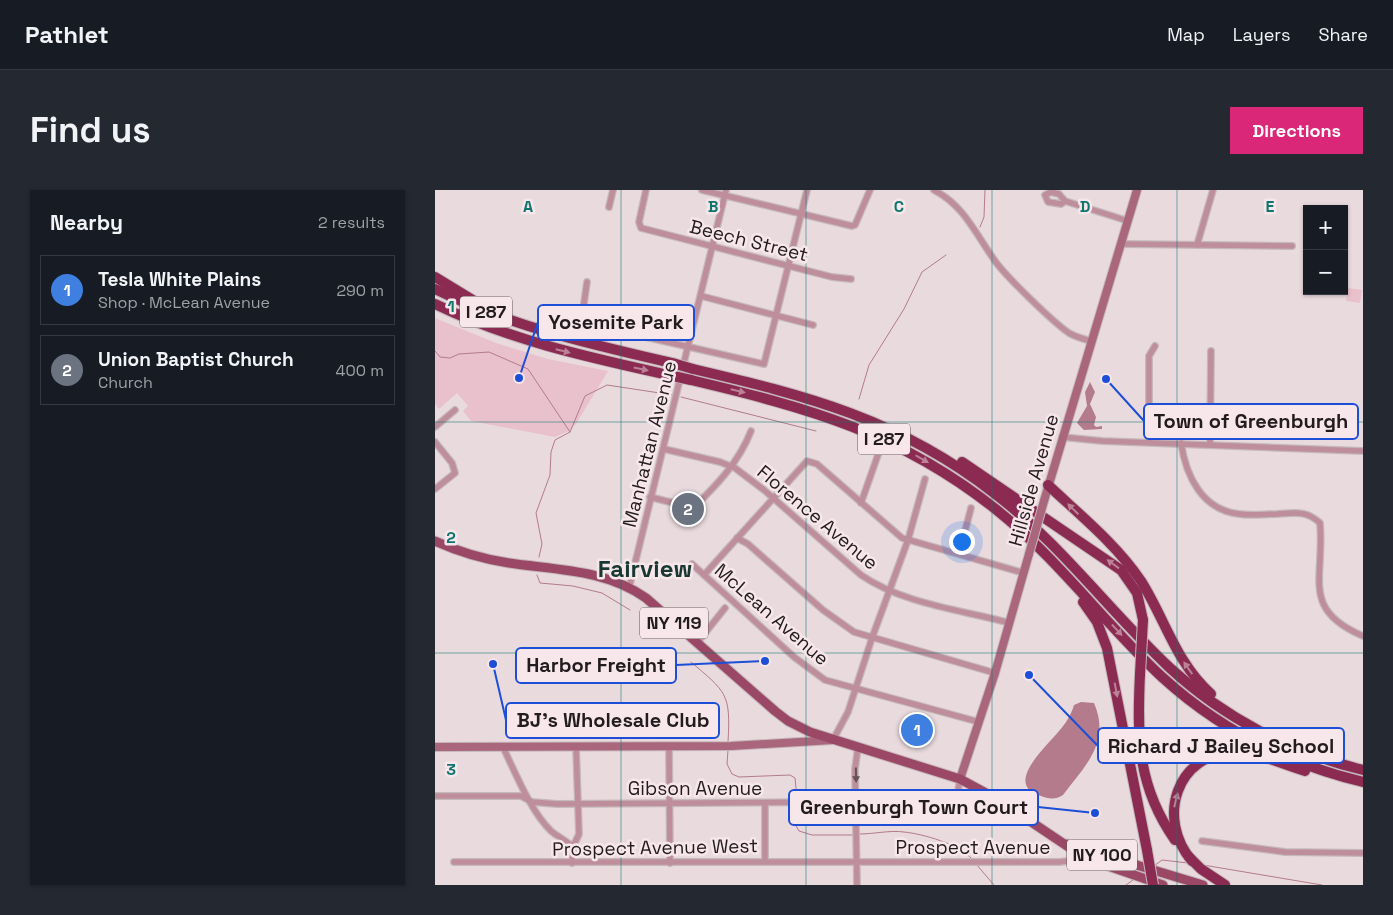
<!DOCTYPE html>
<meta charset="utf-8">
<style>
body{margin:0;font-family:"Space Grotesk",sans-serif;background:#242831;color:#f1f3f6}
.controls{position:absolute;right:15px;top:15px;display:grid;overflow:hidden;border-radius:0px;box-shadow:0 1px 4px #0004}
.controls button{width:45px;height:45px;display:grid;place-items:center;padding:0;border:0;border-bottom:1px solid #363941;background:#171b24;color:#f1f3f6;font:25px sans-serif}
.you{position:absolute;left:526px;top:351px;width:18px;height:18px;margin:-12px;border:4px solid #fff;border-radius:50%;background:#1a73e8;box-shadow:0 0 0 8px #1a73e833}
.badge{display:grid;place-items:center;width:32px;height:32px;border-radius:50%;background:#db2777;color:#fff;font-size:16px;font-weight:700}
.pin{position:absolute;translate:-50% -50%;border:2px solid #fff;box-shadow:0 1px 5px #0006}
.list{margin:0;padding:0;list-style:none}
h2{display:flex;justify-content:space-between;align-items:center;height:65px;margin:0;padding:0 20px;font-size:21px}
h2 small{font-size:16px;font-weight:400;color:#9ea1a6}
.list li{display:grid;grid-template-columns:32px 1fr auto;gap:15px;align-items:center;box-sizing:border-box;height:70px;margin:0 10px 10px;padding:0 10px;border:1px solid #363941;border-radius:0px}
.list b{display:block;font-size:19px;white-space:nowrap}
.list p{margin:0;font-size:16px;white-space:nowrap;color:#9ea1a6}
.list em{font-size:16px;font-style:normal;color:#9ea1a6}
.map{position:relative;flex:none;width:928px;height:695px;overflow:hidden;border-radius:0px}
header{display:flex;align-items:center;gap:30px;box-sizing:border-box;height:70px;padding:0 25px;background:#171b24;border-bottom:1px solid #363941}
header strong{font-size:24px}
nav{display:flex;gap:28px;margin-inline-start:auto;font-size:18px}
.intro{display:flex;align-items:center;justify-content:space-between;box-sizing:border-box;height:120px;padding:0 30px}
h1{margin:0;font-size:35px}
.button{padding:12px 22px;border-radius:0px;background:#db2777;color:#fff;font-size:18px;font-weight:700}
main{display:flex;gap:30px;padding:0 30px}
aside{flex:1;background:#171b24;border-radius:0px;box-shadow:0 1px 4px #0004}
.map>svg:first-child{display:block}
.green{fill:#e9c1cc}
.water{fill:#b37b8c}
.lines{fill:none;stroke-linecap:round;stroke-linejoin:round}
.stream{stroke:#b37b8c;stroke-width:1}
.street-casing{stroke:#c5b8bb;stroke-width:8}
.secondary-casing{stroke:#c5b8bb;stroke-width:10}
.primary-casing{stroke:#c5b8bb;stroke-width:11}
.highway-casing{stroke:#c5b8bb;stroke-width:12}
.street{stroke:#be8e9c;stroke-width:5.5}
.secondary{stroke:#aa667c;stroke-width:8}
.primary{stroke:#9a4865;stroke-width:9}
.highway{stroke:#8b2b52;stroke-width:10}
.secondary-bridge-casing{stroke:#c5b8bb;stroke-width:10;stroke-linecap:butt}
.highway-bridge-casing{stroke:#c5b8bb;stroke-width:12;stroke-linecap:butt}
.secondary-bridge{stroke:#aa667c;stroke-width:8}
.highway-bridge{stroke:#8b2b52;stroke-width:10}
.oneway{fill:#bc8097}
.oneway2{fill:#684f57}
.grid{fill:none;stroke:#0f766e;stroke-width:1;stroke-opacity:0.55}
.labels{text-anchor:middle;stroke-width:5;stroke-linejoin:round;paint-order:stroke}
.shield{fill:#f7e7eb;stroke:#62595c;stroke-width:1}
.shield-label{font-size:18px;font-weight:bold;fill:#221c1e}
.street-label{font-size:19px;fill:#221c1e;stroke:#f7e7eb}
.district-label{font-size:24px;font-weight:bold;fill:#183832;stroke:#f7e7eb}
.grid-label{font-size:16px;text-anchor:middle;font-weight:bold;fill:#0f766e;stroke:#f7e7eb;stroke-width:5;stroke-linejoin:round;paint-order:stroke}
.leader{fill:none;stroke:#1d4ed8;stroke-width:2}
.callout-dot{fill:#1d4ed8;stroke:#f7e7eb;stroke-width:2}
.callout{fill:#f7e7eb;stroke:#1d4ed8;stroke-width:2}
.callout-label{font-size:20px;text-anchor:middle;font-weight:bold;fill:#221c1e}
</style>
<header>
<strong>Pathlet</strong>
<nav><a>Map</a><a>Layers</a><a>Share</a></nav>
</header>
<div class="intro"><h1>Find us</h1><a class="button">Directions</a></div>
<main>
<aside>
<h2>Nearby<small>2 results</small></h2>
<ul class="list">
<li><span class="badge" style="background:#3f7fe0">1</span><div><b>Tesla White Plains</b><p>Shop · McLean Avenue</p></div><em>290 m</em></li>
<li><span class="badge" style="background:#6b7280">2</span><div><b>Union Baptist Church</b><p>Church</p></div><em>400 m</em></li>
</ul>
</aside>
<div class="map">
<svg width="928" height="695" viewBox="0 0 928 695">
<rect width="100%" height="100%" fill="#e9dade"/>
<!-- green -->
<g class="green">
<path d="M913,98L927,100L925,113L911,111Z"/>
<path d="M0,128L61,153L113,169L173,181L141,234L134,241L120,247L36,231L28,221L33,216L22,203L4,219L0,214Z"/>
</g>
<!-- water -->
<g class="water">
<path d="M655,192L660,202L655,214L661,227L659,235L661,237L667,236V239L649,240L642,233L652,216L650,202Z"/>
<path d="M646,512L659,513C676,552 650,576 628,605C621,610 613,609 606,606C567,595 612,556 624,541C631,533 636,525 639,515Z"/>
</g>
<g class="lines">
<!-- stream -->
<g class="stream">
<path d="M545,37L549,27L550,0"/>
<path d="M0,161L5,167L15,168L24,164L54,162L93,179L135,242"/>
<path d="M246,207L381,241"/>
<path d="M424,209L434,175L469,119L487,82L511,65"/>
<path d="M104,367L107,354L101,323L115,285L116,262L120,250L135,242L150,206L172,195L238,205"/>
<path d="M102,385L105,393L138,396L167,403L195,420"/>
<path d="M256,472C291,502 296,503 293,552"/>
<path d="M293,560L292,574L297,584L304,587L355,585L360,588L362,609"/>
<path d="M361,617L360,634L364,641L377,645H418"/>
<path d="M425,644C439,644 455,640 469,642C488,644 524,654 537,669"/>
<path d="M541,674L559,695"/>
<path d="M768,675L887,695"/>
<path d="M719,676L727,670L753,673"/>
<path d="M691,695L698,690"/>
</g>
<defs>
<g id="street">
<path d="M211,0L204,32L206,38L397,87L416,89"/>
<path d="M267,0L417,36L420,35L435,0"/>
<path d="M499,0C529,16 539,41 558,68C567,83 619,133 634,143C641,147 648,149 656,151"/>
<path d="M616,2L624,4L630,11L626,14L613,12L610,5Z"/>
<path d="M630,11L693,31"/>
<path d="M174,17L178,0"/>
<path d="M686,54L857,56"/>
<path d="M762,55L778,0"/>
<path d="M152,92L148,120L152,128L167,137L329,174L372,0"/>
<path d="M266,106L378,135"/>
<path d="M0,237L20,220"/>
<path d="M627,247L667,251L928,261"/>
<path d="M0,252L17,273L20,283L0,299"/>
<path d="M714,252V166L720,156"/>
<path d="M746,253C751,286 767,320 804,324C816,326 830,324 842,324C860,323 871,320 885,333C890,388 865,419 928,446"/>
<path d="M775,254L776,161"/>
<path d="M229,259L285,272L300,278L329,300L426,385C468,414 527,420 575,433"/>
<path d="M215,307L258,318C281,296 304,272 316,241"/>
<path d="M426,313L444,262"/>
<path d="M302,348L313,354L388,420L419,442L560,483"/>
<path d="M524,364L536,318"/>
<path d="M257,374L359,467L390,490L544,532"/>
<path d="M269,385L372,271L382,274L467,348L589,383"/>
<path d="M194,398L291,0"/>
<path d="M262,453L290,418"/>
<path d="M398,550L413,522L437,448L473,350L490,289"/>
<path d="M234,556L235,673"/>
<path d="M68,557C80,582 96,622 116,641C123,647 131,650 138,657"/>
<path d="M0,606H86L97,612L122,614L564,611"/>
<path d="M521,613L525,589"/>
<path d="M330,614V671"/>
<path d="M767,651L850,662L928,663"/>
<path d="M19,672H624L633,671L645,663"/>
<path d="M137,673L138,657L144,644L141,556"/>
<path d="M422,695L420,579L423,557"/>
</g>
<g id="secondary">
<path d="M609,311L702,0"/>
<path d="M0,557L296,556L398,550"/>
<path d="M525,589L560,483L594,364"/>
</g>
<g id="primary">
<path d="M0,351C24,362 48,369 74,373C121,380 170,379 211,408L340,521L353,531L375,542L525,589L562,609L650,668L728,695"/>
<path d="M632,654L768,695"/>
</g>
<g id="highway">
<path d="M0,87L41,112"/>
<path d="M0,99C77,137 159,155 241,174"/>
<path d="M0,114C76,151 157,168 238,186"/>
<path d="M258,179C373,206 464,229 559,303C626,354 675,422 735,478C789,528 857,563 928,580"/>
<path d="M256,190C374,218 466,243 563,321C624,370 670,434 727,487C784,539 853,574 928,592"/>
<path d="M527,272L686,380L702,403L708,430"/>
<path d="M613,295C645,325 682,355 706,391C730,429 741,473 776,504"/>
<path d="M648,412L662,432L672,458L712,660"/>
<path d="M705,484C702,547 702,596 740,650"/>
<path d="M754,667L766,679L790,695"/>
<path d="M757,671C721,629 741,563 800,562C823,562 849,575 870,581"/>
</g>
</defs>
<!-- street casing -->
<use href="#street" class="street-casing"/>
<!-- secondary casing -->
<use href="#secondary" class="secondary-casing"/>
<!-- primary casing -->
<use href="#primary" class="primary-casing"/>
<!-- highway casing -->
<use href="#highway" class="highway-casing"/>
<!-- street -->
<use href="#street" class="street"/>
<!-- secondary -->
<use href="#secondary" class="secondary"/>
<!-- primary -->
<use href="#primary" class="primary"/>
<!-- highway -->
<use href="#highway" class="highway"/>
<defs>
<path id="secondary-bridge" d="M594,364L609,311"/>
<g id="highway-bridge">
<path d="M241,174L258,179"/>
<path d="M238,186L256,190"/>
<path d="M705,484L708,430"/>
<path d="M712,660L718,695"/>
</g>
</defs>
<!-- secondary-bridge casing -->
<use href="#secondary-bridge" class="secondary-bridge-casing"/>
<!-- highway-bridge casing -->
<use href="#highway-bridge" class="highway-bridge-casing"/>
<!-- secondary-bridge -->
<use href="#secondary-bridge" class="secondary-bridge"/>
<!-- highway-bridge -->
<use href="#highway-bridge" class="highway-bridge"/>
</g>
<!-- one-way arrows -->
<defs><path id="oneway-solid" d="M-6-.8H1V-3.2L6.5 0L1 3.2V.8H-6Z" transform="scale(1.25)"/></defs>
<g class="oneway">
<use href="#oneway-solid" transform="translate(128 161) rotate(14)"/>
<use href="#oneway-solid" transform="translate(206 179) rotate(12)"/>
<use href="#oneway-solid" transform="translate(303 201) rotate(13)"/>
<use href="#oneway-solid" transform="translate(487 269) rotate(30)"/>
<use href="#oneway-solid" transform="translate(638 319) rotate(-136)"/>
<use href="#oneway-solid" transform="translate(678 374) rotate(-144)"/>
<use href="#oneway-solid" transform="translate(682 440) rotate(47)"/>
<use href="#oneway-solid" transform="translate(753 478) rotate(-125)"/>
<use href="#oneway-solid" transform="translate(681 500) rotate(79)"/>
<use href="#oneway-solid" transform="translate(741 610) rotate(-76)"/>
</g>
<use class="oneway2" href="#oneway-solid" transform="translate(421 585) rotate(89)"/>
<!-- grid -->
<path class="grid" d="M186,0V695M371,0V695M557,0V695M742,0V695M0,232H928M0,463H928"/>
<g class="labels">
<!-- shield labels -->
<g class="shield">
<rect x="25" y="106.5" width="52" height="31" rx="4"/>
<rect x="423" y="233.5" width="52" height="31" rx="4"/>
<rect x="205" y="417.5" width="68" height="31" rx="4"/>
<rect x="632" y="649.5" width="70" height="31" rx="4"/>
</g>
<g class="shield-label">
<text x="51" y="128">I 287</text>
<text x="449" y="255">I 287</text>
<text x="239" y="439">NY 119</text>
<text x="667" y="671">NY 100</text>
</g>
<!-- street labels -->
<g class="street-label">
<text transform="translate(314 50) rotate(14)" y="7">Beech Street</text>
<text transform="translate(214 254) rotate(-76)" y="7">Manhattan Avenue</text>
<text transform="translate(598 290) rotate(-74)" y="7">Hillside Avenue</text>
<text transform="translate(383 327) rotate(40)" y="7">Florence Avenue</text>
<text transform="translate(337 424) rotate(41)" y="7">McLean Avenue</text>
<text x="260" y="605">Gibson Avenue</text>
<text transform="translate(220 657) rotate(-1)" y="7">Prospect Avenue West</text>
<text x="538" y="664">Prospect Avenue</text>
</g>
<!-- district labels -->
<g class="district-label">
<text x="210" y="387">Fairview</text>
</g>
</g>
<g class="grid-label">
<text x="93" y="22">A</text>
<text x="278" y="22">B</text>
<text x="464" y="22">C</text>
<text x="650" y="22">D</text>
<text x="835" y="22">E</text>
<text x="16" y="122">1</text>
<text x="16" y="353">2</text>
<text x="16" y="585">3</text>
</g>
<!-- callouts -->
<path class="leader" d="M84 188L103 132M671 189L709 231M330 471L241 475M58 474L71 530M594 485L663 556M660 623L603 617"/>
<g class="callout-dot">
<circle cx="84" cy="188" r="5"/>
<circle cx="671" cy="189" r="5"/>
<circle cx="330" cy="471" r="5"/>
<circle cx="58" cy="474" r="5"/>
<circle cx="594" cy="485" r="5"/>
<circle cx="660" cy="623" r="5"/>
</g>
<g class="callout">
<rect x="103" y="115" width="156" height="35" rx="5"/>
<rect x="709" y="214" width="214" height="35" rx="5"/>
<rect x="81" y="458" width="160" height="35" rx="5"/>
<rect x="71" y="513" width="213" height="35" rx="5"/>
<rect x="663" y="538" width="246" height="35" rx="5"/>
<rect x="354" y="600" width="249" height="35" rx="5"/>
</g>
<g class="callout-label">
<text x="181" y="139">Yosemite Park</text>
<text x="816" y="238">Town of Greenburgh</text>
<text x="161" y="482">Harbor Freight</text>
<text x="178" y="537">BJ's Wholesale Club</text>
<text x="786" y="563">Richard J Bailey School</text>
<text x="479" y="624">Greenburgh Town Court</text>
</g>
</svg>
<div class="controls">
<button>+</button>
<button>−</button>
</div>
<div class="you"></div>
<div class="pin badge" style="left:482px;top:540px;background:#3f7fe0">1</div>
<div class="pin badge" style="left:253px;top:319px;background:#6b7280">2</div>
</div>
</main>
